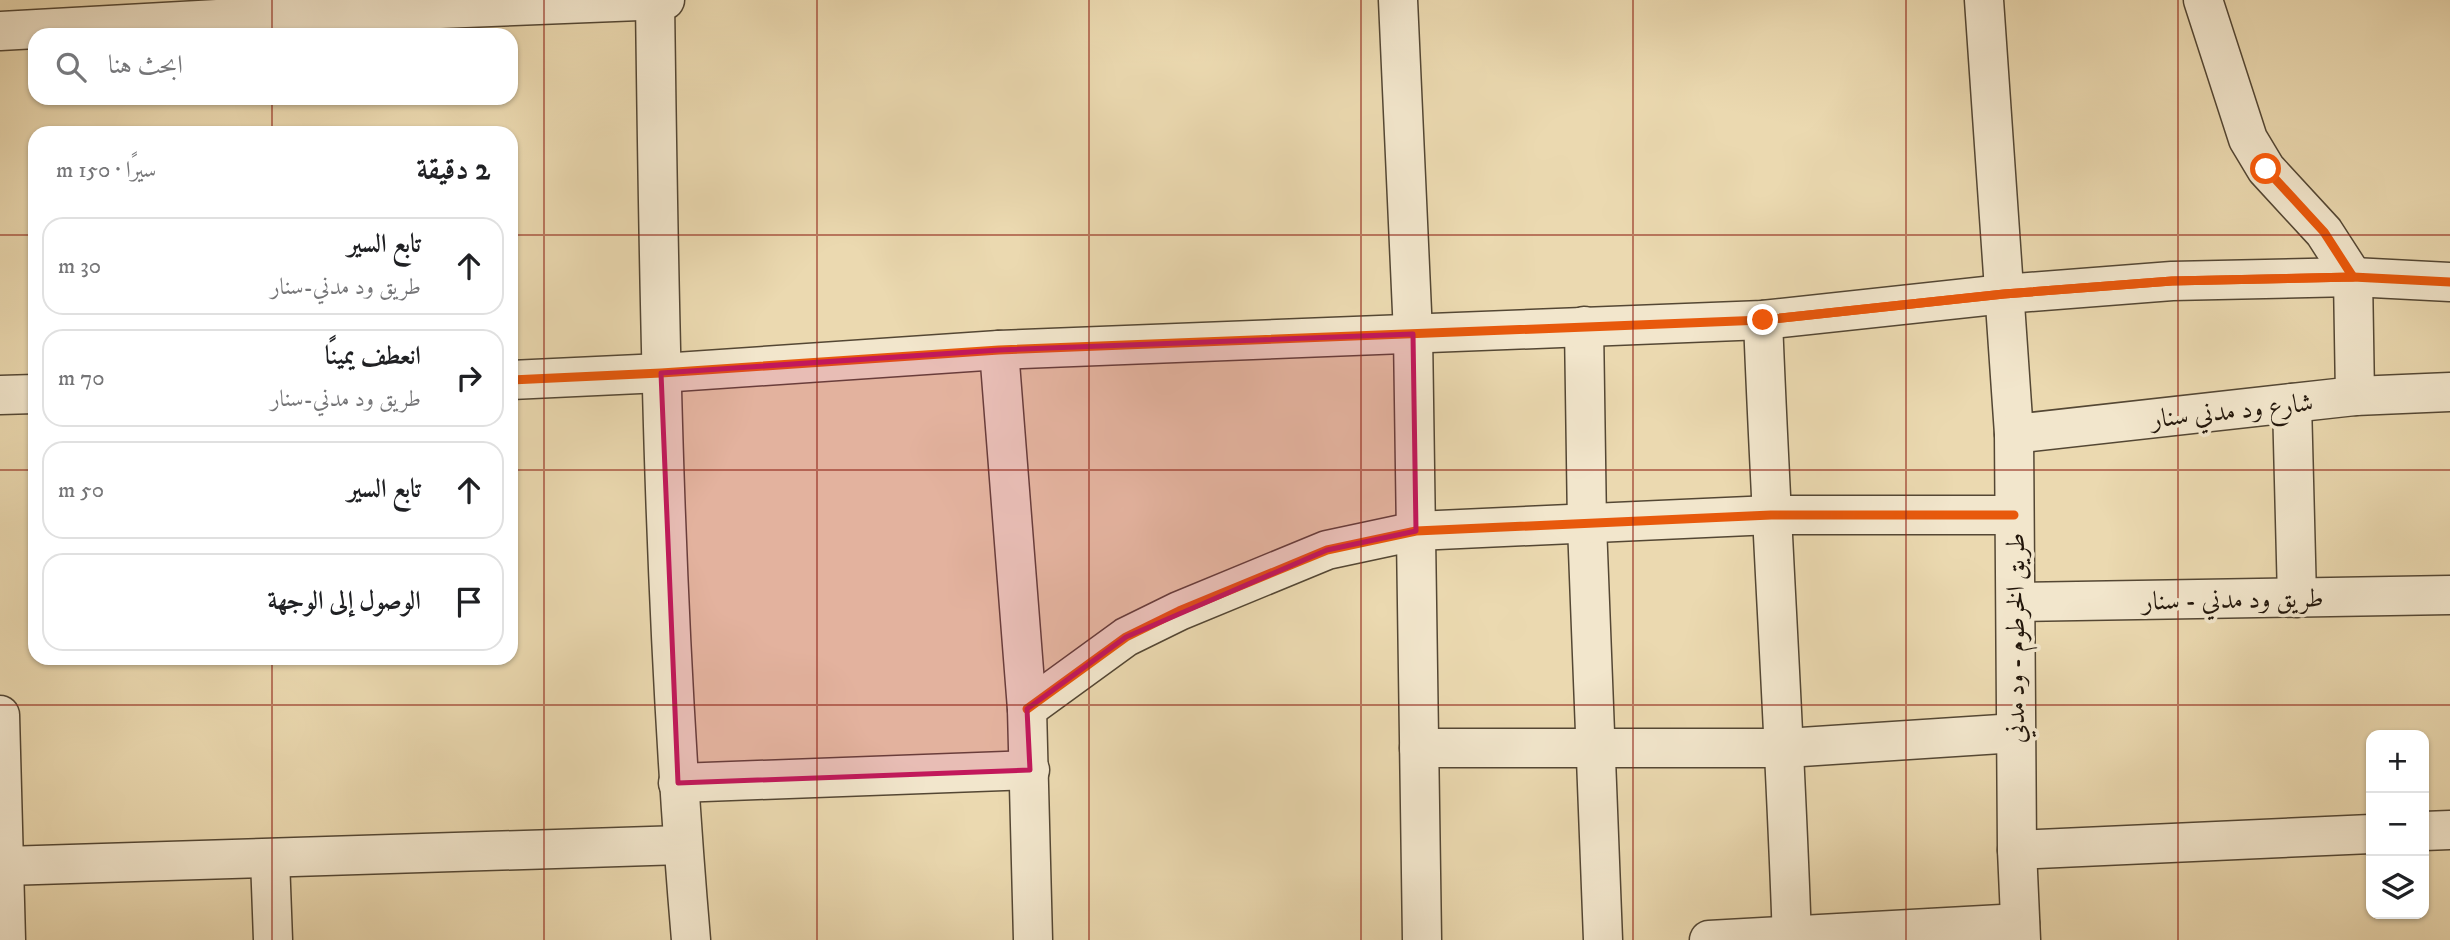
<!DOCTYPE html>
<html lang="ar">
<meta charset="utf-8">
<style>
body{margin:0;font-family:"IM FELL DW Pica",Amiri,serif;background:#f2f2f2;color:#202124;direction:rtl}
.controls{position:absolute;right:21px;bottom:21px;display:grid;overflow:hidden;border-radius:14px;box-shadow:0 2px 5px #0004}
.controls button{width:63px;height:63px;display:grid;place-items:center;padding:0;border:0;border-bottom:2px solid #e0e0e0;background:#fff;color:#202124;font:35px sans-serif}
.stop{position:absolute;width:21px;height:21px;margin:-16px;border:5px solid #ea580c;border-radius:50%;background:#fff}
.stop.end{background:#ea580c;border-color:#fff;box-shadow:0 2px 7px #0008}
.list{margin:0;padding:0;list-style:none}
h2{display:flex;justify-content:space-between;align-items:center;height:91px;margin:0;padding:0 28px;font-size:30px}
h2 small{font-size:23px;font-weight:400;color:#757577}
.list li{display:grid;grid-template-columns:46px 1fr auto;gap:21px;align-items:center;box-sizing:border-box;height:98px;margin:0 14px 14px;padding:0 14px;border:2px solid #e0e0e0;border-radius:21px}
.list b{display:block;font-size:26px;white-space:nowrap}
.list p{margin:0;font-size:23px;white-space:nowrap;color:#757577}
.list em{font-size:23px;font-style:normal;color:#757577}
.icon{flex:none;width:38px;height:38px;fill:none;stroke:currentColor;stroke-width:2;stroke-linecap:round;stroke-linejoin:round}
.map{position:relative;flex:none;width:2450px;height:940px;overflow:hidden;direction:ltr}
.search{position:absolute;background:#fff;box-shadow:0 2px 5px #0004;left:28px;top:28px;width:490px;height:77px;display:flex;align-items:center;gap:18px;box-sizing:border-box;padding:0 24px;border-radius:21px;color:#757577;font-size:26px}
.panel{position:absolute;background:#fff;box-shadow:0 2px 5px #0004;left:28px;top:126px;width:490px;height:539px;border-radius:21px;direction:rtl}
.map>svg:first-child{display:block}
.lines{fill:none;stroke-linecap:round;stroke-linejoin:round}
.minor-casing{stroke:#544734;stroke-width:41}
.minor{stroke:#f2e6cc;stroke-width:38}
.cycleway-casing{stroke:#f2e6cc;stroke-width:13}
.cycleway{stroke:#e8590c;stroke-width:9}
.route{stroke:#ea580c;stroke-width:9}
.marked{fill:#c2185b;fill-opacity:0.2;stroke:#c2185b;stroke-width:5;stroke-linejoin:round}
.grid{fill:none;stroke:#8f2418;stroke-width:2;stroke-opacity:0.55}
.labels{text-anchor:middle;stroke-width:7;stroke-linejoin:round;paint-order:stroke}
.street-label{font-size:26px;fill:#22160b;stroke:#f2e6cc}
</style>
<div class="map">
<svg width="2450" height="940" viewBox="0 0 2450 940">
<rect width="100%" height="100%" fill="#ebd9b0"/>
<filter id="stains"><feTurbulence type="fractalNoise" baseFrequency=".00286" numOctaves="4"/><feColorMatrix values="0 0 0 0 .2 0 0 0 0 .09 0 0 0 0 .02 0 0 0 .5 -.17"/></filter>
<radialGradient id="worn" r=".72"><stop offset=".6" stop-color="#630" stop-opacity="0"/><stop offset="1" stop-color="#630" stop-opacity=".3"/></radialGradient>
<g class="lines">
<defs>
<g id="minor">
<path d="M655,0C659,314 664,627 691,940"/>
<path d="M1398,0L1413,334L1422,940"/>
<path d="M1984,0L2014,434L2017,850L2021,940"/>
<path d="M2203,0L2248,139L2266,169L2324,232L2353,277"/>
<path d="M0,31L289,15L665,0"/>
<path d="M2353,277L2355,396"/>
<path d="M1763,320C1771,527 1785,733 1792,940"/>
<path d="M1584,326L1587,525L1603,940"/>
<path d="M999,350L1027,709L1033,940"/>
<path d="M511,380L661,373L999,350L1763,320L2004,294L2172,281L2353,277L2450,282"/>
<path d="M0,395L35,394"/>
<path d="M2292,403L2297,598"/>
<path d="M2014,434L2355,396L2450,392"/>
<path d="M2017,602L2450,595"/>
<path d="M1027,709L1126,637L1179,611L1327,550L1416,531L1771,515H2014"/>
<path d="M0,715L6,940"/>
<path d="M1419,748H1786L2016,733"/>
<path d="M678,783L1030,770"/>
<path d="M2424,831L2450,830"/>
<path d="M2017,850L2371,834"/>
<path d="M270,859L273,940"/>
<path d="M5,866L682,845"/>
<path d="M1709,940L2020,923"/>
</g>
</defs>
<!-- minor casing -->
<use href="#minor" class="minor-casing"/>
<!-- minor -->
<use href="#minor" class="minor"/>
<defs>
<g id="cycleway">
<path d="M511,380L661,373L999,350L1763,320L2004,294L2172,281L2353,277L2450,282"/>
<path d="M1027,709L1126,637L1179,611L1327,550L1416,531L1771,515H2014"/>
</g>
</defs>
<!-- cycleway casing -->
<use href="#cycleway" class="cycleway-casing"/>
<!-- cycleway -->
<use href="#cycleway" class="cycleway"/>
</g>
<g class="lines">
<!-- route -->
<path class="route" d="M1763,320L2004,294L2172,281L2353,277L2324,232L2266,169"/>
</g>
<!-- marked area -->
<path class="marked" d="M1413,334L1416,531L1327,550L1126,637L1027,709L1030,770L678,783L661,373L999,350Z"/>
<!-- grid -->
<path class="grid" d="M272,0V35M544,0V940M817,0V940M1089,0V940M1361,0V940M1633,0V940M1906,0V940M2178,0V940M272,98V133M0,235H35M511,235H2450M0,470H35M511,470H2450M272,658V940M0,705H2450"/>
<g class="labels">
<!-- street labels -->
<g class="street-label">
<text transform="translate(2232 410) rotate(-6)" y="9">شارع ود مدني سنار</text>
<text transform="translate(2233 599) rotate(-1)" y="9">طريق ود مدني - سنار</text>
<text transform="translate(2015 638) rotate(-90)" y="9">طريق الخرطوم - ود مدني</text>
</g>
</g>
<rect width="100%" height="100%" filter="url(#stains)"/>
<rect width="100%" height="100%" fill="url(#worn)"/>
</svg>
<div class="controls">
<button>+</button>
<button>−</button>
<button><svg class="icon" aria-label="layers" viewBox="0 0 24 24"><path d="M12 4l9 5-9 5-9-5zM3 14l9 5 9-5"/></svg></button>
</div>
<div class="stop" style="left:2266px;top:169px"></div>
<div class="stop end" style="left:1763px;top:320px"></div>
<div class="search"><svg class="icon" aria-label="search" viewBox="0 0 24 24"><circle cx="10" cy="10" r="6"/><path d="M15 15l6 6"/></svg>ابحث هنا</div>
<section class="panel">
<h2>2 دقيقة<small>سيرًا · 150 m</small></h2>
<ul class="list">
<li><svg class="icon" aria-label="ahead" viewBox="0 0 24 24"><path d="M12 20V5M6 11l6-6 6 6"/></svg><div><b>تابع السير</b><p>طريق ود مدني-سنار</p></div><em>30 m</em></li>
<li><svg class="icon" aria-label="right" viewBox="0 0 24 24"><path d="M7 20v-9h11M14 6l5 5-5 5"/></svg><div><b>انعطف يمينًا</b><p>طريق ود مدني-سنار</p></div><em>70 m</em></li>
<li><svg class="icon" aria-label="ahead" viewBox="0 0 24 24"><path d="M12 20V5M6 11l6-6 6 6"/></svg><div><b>تابع السير</b></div><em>50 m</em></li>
<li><svg class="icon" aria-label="arrive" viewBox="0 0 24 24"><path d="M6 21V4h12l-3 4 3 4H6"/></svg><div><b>الوصول إلى الوجهة</b></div></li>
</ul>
</section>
</div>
